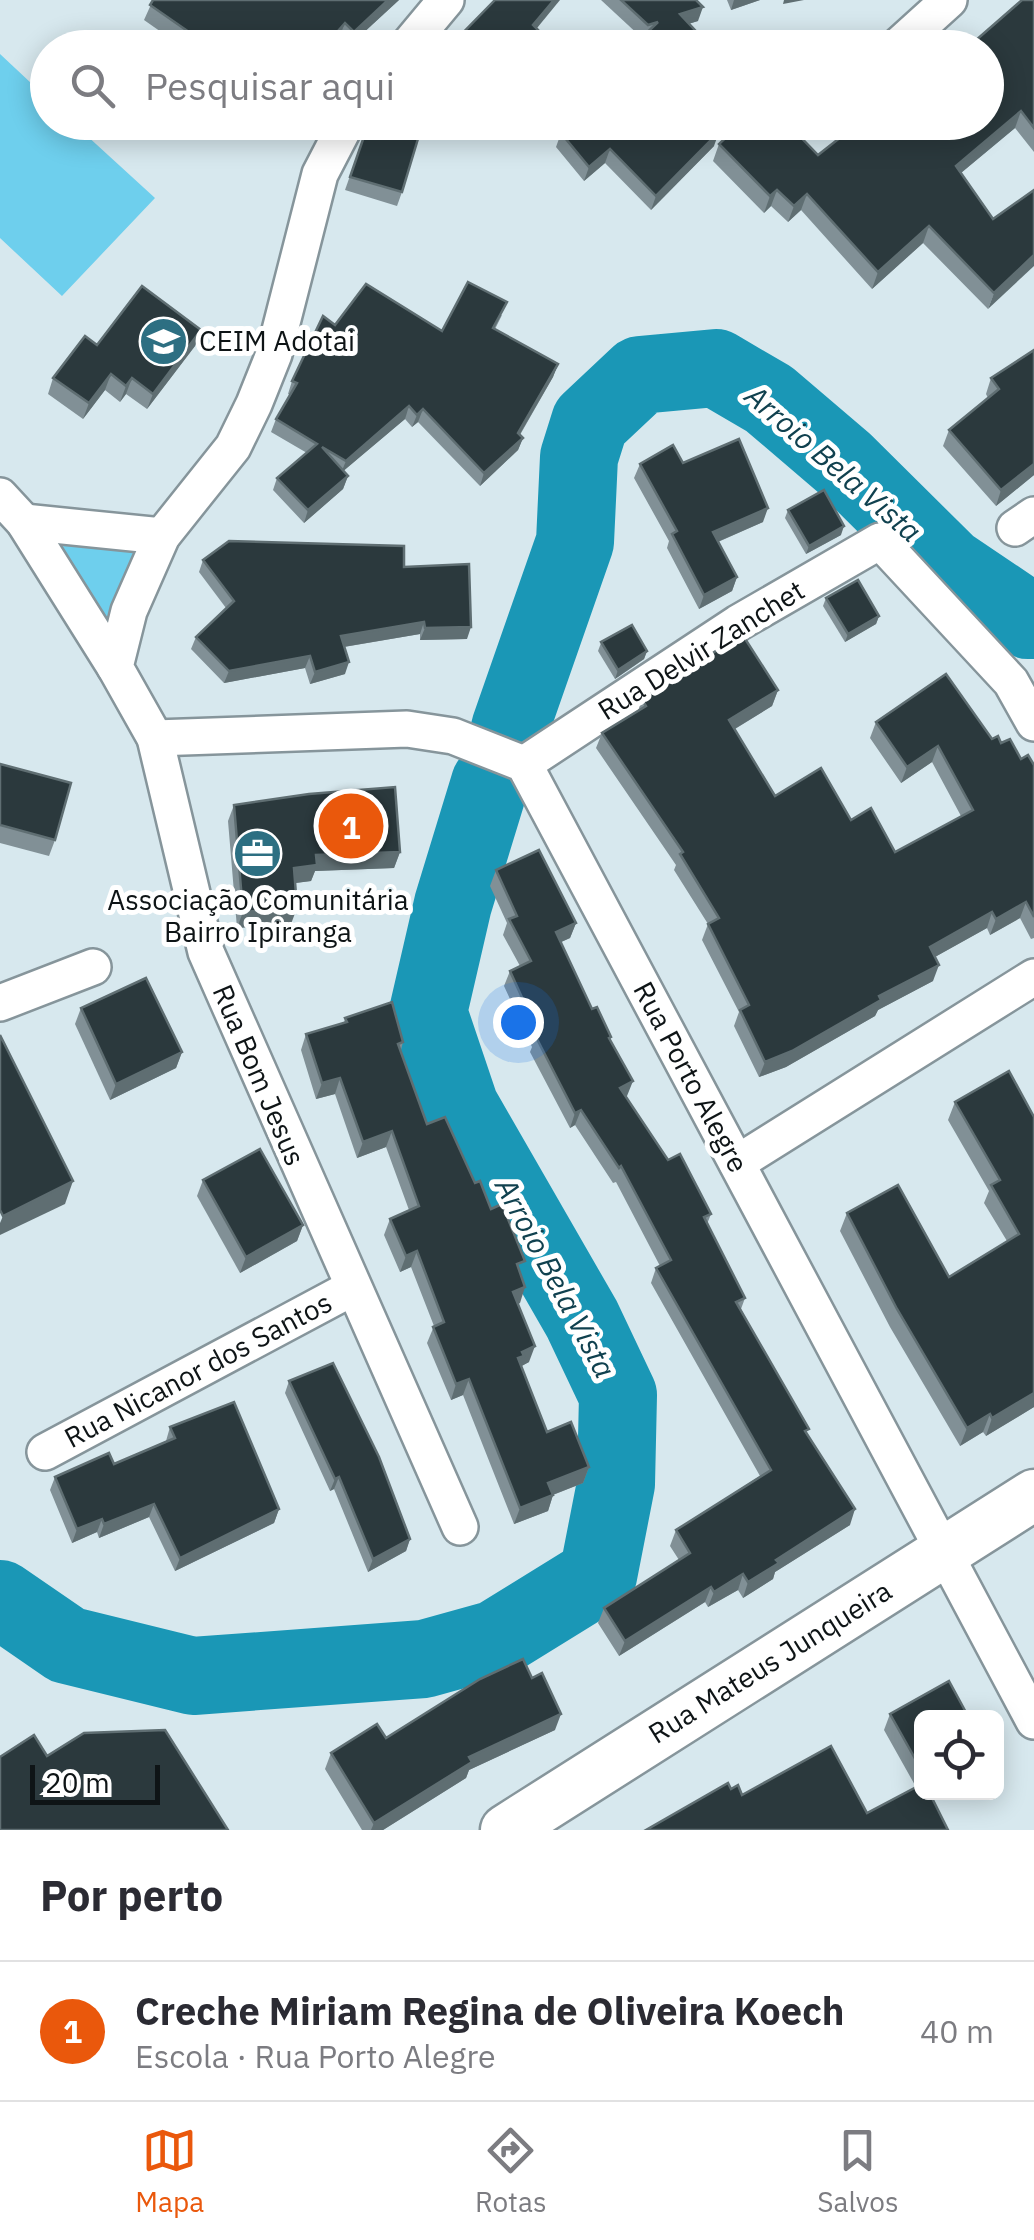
<!DOCTYPE html>
<html lang="pt">
<meta charset="utf-8">
<style>
body{margin:0;font-family:"IBM Plex Sans",sans-serif;background:#f7f7f7;color:#2b2b33}
.controls{position:absolute;right:30px;bottom:30px;display:grid;overflow:hidden;border-radius:15px;box-shadow:0 5px 25px #0003}
.controls button{width:90px;height:90px;display:grid;place-items:center;padding:0;border:0;border-bottom:2px solid #e1e1e2;background:#fff;color:#2b2b33;font:50px sans-serif}
.scale{position:absolute;left:30px;bottom:25px;width:130px;box-sizing:border-box;padding-left:10px;border:5px solid #0e1416;border-top:0;font-size:28px;line-height:35px;white-space:nowrap;color:#0e1416;-webkit-text-stroke:8px #fff;paint-order:stroke}
.you{position:absolute;left:518px;top:1022px;width:35px;height:35px;margin:-25px;border:8px solid #fff;border-radius:50%;background:#1a73e8;box-shadow:0 0 0 15px #1a73e833}
.badge{display:grid;place-items:center;width:65px;height:65px;border-radius:50%;background:#ea580c;color:#fff;font-size:32px;font-weight:700}
.pin{position:absolute;translate:-50% -50%;border:5px solid #fff;box-shadow:0 2px 10px #0006}
.list{margin:0;padding:0;list-style:none}
h2{display:flex;justify-content:space-between;align-items:center;height:130px;margin:0;padding:0 40px;font-size:42px}
h2 small{font-size:32px;font-weight:400;color:#7c7c81}
.list li{display:grid;grid-template-columns:65px 1fr auto;gap:30px;align-items:center;box-sizing:border-box;height:140px;padding:0 40px;border-top:2px solid #e1e1e2}
.list b{display:block;font-size:38px;white-space:nowrap}
.list p{margin:0;font-size:32px;white-space:nowrap;color:#7c7c81}
.list em{font-size:32px;font-style:normal;color:#7c7c81}
.icon{flex:none;width:55px;height:55px;fill:none;stroke:currentColor;stroke-width:2;stroke-linecap:round;stroke-linejoin:round}
.map{position:relative;flex:none;width:1034px;height:1830px;overflow:hidden}
.search{position:absolute;background:#fff;box-shadow:0 5px 25px #0003;left:30px;right:30px;top:30px;height:110px;display:flex;align-items:center;gap:25px;box-sizing:border-box;padding:0 35px;border-radius:55px;color:#7c7c81;font-size:38px}
.sheet{height:270px;background:#fff}
nav{display:flex;justify-content:space-around;align-items:center;box-sizing:border-box;height:140px;border-top:2px solid #e1e1e2;background:#fff;font-size:28px;color:#7c7c81}
nav a{display:grid;justify-items:center;gap:5px}
nav .on{color:#ea580c}
.map>svg:first-child{display:block}
.green{fill:#6ecfed}
.lines{fill:none;stroke-linecap:round;stroke-linejoin:round}
.river{stroke:#1a97b6;stroke-width:78}
.street-casing{stroke:#86959b;stroke-width:40}
.secondary-casing{stroke:#86959b;stroke-width:55}
.street{stroke:#fff;stroke-width:35}
.secondary{stroke:#fff;stroke-width:50}
.wall{fill:#819096}
.shaded-wall{fill:#5f6e72}
.building{fill:#2b393d;stroke:#5f6e72;stroke-width:2.5}
.labels{text-anchor:middle;stroke-width:10;stroke-linejoin:round;paint-order:stroke}
.poi-label{font-size:28px;fill:#0e1416;stroke:#fff;text-anchor:start}
.street-label{font-size:28px;fill:#0e1416;stroke:#fff}
.water-label{font-size:30px;font-style:italic;fill:#10414f;stroke:#fff}
</style>
<div class="map">
<svg width="1034" height="1830" viewBox="0 0 1034 1830">
<rect width="100%" height="100%" fill="#d7e8ee"/>
<!-- green -->
<g class="green">
<path d="M0,54L47,98L48,122L73,123L155,198L62,296L0,238Z"/>
<path d="M47,543L140,546L103,633Z"/>
</g>
<g class="lines">
<!-- river -->
<g class="river">
<path d="M510,728L575,542L579,457L590,422L640,375L716,368L769,399L844,463L948,566L1028,620H1034"/>
<path d="M0,1599L67,1645L193,1676L424,1659L496,1639L598,1576L616,1484L618,1395L582,1319L460,1107L428,1012L453,904L490,783"/>
</g>
<defs>
<g id="street">
<path d="M406,48L446,0"/>
<path d="M896,48L949,0"/>
<path d="M347,122L320,174L274,354L254,404L233,447L162,536L129,611L115,667L155,738L206,952L460,1527"/>
<path d="M0,496L24,522L115,667"/>
<path d="M24,522L162,536"/>
<path d="M1015,528L1034,515"/>
<path d="M155,738L407,729L453,736L524,764L1034,1721"/>
<path d="M524,764L738,623L880,541L1011,682L1034,723"/>
<path d="M0,1003L93,967"/>
<path d="M737,1163L1034,977"/>
<path d="M45,1452L352,1288"/>
</g>
<path id="secondary" d="M506,1830L1034,1495"/>
</defs>
<!-- street casing -->
<use href="#street" class="street-casing"/>
<!-- secondary casing -->
<use href="#secondary" class="secondary-casing"/>
<!-- street -->
<use href="#street" class="street"/>
<!-- secondary -->
<use href="#secondary" class="secondary"/>
</g>
<!-- wall -->
<g class="wall">
<path d="M153,0H399L348,47L339,38L331,48H184L144,20Z"/>
<path d="M601,0H696L698,21L642,38Z"/>
<path d="M727,0H760L731,10Z"/>
<path d="M1034,0V152L1015,128L961,173L993,219L1034,190L988,309L923,243L872,289L801,210L788,222L771,206L764,213L713,161L719,144L818,155L986,122Z"/>
<path d="M369,122L402,192L397,206L345,190Z"/>
<path d="M454,122H469L463,130Z"/>
<path d="M561,133L714,146L651,210L605,163L584,181L556,147Z"/>
<path d="M502,315L495,329L558,364L553,377L520,435L523,438L518,450L480,486L418,422L412,427L405,419L343,471L348,476L343,489L304,523L273,490L277,478L307,453L271,432L276,419L290,395L288,394L292,381L335,325L442,331Z"/>
<path d="M201,330L195,346L147,409L126,394L120,402L105,390L83,419L48,394L53,378L97,345Z"/>
<path d="M1034,350V475L996,506L943,446L949,430L988,398L986,394L991,378Z"/>
<path d="M683,463L763,522L718,542L737,577L732,591L699,609L667,548L669,541L634,478L640,464Z"/>
<path d="M788,510L841,535L806,554L785,518Z"/>
<path d="M203,560L404,567L467,639L420,640V634L344,647L345,674L310,684L305,668L224,683L191,649L196,637L226,608L199,572Z"/>
<path d="M826,598L879,616L876,624L845,642L823,606Z"/>
<path d="M601,643L647,651L644,659L615,679L598,651Z"/>
<path d="M778,690L772,706L735,729L775,796L851,820L895,852L961,816L932,762L901,783L870,738L876,722L992,739L1001,743L1021,759L1034,765V938L1031,939L1020,918L990,935L987,928L935,957L933,981L878,1010L875,1016L786,1067L759,1077L734,1026L739,1012L702,940L708,924L674,870L676,865L596,748L602,733L638,711L642,699Z"/>
<path d="M0,764L55,840L49,856L0,843Z"/>
<path d="M234,805L400,852L394,868L315,871L311,881L295,883L291,924L237,928L228,821Z"/>
<path d="M496,870L576,923L570,938L561,942L592,1009L611,1037L610,1040L627,1096L626,1097L668,1160L711,1214L707,1224L745,1298L741,1309L807,1434L850,1525L775,1572L773,1579L743,1598L738,1590L708,1607L705,1602L619,1656L598,1623L604,1608L679,1560L670,1546L676,1530L760,1476L651,1283L656,1268L660,1266L616,1182L613,1183L575,1125L570,1128L530,1052L532,1047L504,986L510,971L520,966L503,935L507,923L490,886Z"/>
<path d="M81,1008L182,1052L176,1068L110,1100L75,1024Z"/>
<path d="M345,1018L403,1042L401,1050L427,1124L475,1183L491,1209L521,1274L520,1303L518,1304L529,1362L521,1366L547,1432L589,1467L583,1483L553,1495L548,1511L514,1524L463,1395L451,1400L427,1343L434,1326L411,1267L400,1272L384,1235L390,1219L409,1210L386,1147L357,1158L335,1094L316,1099L301,1050L306,1034L344,1023Z"/>
<path d="M955,1102L1034,1117V1407L986,1436L983,1432L960,1446L890,1327L840,1231L847,1213L949,1277L1007,1241L984,1203L989,1191L948,1120Z"/>
<path d="M203,1180L303,1225L297,1241L240,1273L197,1196Z"/>
<path d="M289,1381L410,1539L406,1551L368,1572L334,1489L330,1491L285,1393Z"/>
<path d="M170,1427L279,1509L274,1523L175,1571L149,1517L99,1538L97,1532L72,1543L50,1490L55,1477L114,1464L166,1441Z"/>
<path d="M890,1714L922,1718V1792H938L931,1796L948,1830H646L731,1789L742,1795L867,1813L916,1787L884,1730Z"/>
<path d="M555,1730L469,1770L466,1778L383,1830H362L325,1769L331,1753L386,1738Z"/>
</g>
<!-- shaded-wall -->
<g class="shaded-wall">
<path d="M388,0H399L348,47L354,32Z"/>
<path d="M554,0H560L528,39L533,25Z"/>
<path d="M734,0H760L731,10Z"/>
<path d="M784,0H804L783,4Z"/>
<path d="M703,7L698,21L675,28L680,14Z"/>
<path d="M345,23L339,38L331,48H323Z"/>
<path d="M1021,111L1015,128L950,182L956,166Z"/>
<path d="M719,132L714,146L651,210L656,196Z"/>
<path d="M610,149L605,163L584,181L589,167Z"/>
<path d="M777,190L771,206L764,213L770,196Z"/>
<path d="M807,194L801,210L788,222L794,206Z"/>
<path d="M929,226L923,243L872,289L878,272Z"/>
<path d="M1034,255V266L988,309L994,293Z"/>
<path d="M201,330L195,346L147,409L153,394Z"/>
<path d="M558,364L553,377L513,446L518,433Z"/>
<path d="M111,374L105,390L83,419L89,403Z"/>
<path d="M132,378L126,394L120,402L126,386Z"/>
<path d="M409,406L405,419L341,473L346,461Z"/>
<path d="M423,409L418,422L412,427L417,415Z"/>
<path d="M523,438L518,450L480,486L484,473Z"/>
<path d="M1034,464V475L996,506L1001,490Z"/>
<path d="M348,476L343,489L304,523L308,510Z"/>
<path d="M768,508L763,522L708,546L713,532Z"/>
<path d="M844,526L841,535L806,554L809,546Z"/>
<path d="M737,577L732,591L699,609L704,595Z"/>
<path d="M879,616L876,624L845,642L848,634Z"/>
<path d="M424,622L420,634L337,648L341,636Z"/>
<path d="M471,627L467,639L420,640L425,628Z"/>
<path d="M647,651L644,659L615,679L618,670Z"/>
<path d="M310,656L305,668L224,683L229,671Z"/>
<path d="M349,662L345,674L310,684L315,672Z"/>
<path d="M778,690L772,706L723,736L729,720Z"/>
<path d="M938,746L932,762L901,783L907,767Z"/>
<path d="M400,852L394,868L315,871L311,881L288,884L294,868L316,855Z"/>
<path d="M1026,902L1020,918L990,935L996,919Z"/>
<path d="M297,908L291,924L237,928L243,912Z"/>
<path d="M992,912L987,928L924,963L930,947Z"/>
<path d="M576,923L570,938L550,947L556,932Z"/>
<path d="M939,965L933,981L878,1010L875,1016L786,1067L759,1077L765,1062L879,996Z"/>
<path d="M182,1052L176,1068L110,1100L116,1084Z"/>
<path d="M340,1078L335,1094L316,1099L322,1083Z"/>
<path d="M633,1081L627,1096L614,1103L620,1088Z"/>
<path d="M581,1110L575,1125L570,1128L575,1113Z"/>
<path d="M392,1131L386,1147L357,1158L363,1142Z"/>
<path d="M73,1181L65,1204L0,1235V1223L3,1216Z"/>
<path d="M303,1225L297,1241L240,1273L246,1257Z"/>
<path d="M417,1251L411,1267L400,1272L406,1256Z"/>
<path d="M525,1287L520,1303L507,1308L513,1292Z"/>
<path d="M535,1346L529,1362L520,1367L513,1374L522,1352Z"/>
<path d="M469,1379L463,1395L451,1400L456,1384Z"/>
<path d="M1034,1393V1407L986,1436L992,1418Z"/>
<path d="M990,1414L983,1432L960,1446L967,1428Z"/>
<path d="M589,1467L583,1483L542,1499L548,1483Z"/>
<path d="M339,1477L334,1489L330,1491L335,1479Z"/>
<path d="M553,1495L548,1511L514,1524L520,1508Z"/>
<path d="M154,1504L149,1517L99,1538L104,1524Z"/>
<path d="M279,1509L274,1523L175,1571L180,1558Z"/>
<path d="M855,1509L850,1525L775,1572L773,1579L743,1598L748,1582L776,1560Z"/>
<path d="M102,1519L97,1532L72,1543L77,1529Z"/>
<path d="M410,1539L406,1551L368,1572L373,1559Z"/>
<path d="M743,1574L738,1590L708,1607L714,1592Z"/>
<path d="M711,1587L705,1602L619,1656L625,1641Z"/>
<path d="M561,1714L555,1730L469,1770L466,1778L383,1830H371L374,1823L469,1757Z"/>
</g>
<!-- building -->
<g class="building">
<path d="M153,0H388L354,32L345,23L323,48H212L150,5Z"/>
<path d="M495,0H554L533,25L545,37L535,48H448Z"/>
<path d="M621,0H696L703,7L680,14L706,42L700,48H631L658,22L648,25Z"/>
<path d="M1022,0H1034V128L1021,111L956,166L993,219L1034,190V255L994,293L929,226L878,272L807,194L794,206L777,190L770,196L719,144L742,122H786L818,155L860,122H986V48H967Z"/>
<path d="M369,122H423L402,192L350,177Z"/>
<path d="M573,122H711L719,132L656,196L610,149L589,167L561,133Z"/>
<path d="M468,282L507,302L493,328L558,364L518,433L523,438L484,473L423,409L417,415L409,406L346,461L322,447L348,476L308,510L277,478L317,444L276,419L297,383L292,381L323,316L335,325L366,284L442,331Z"/>
<path d="M142,286L201,330L153,394L132,378L126,386L111,374L89,403L53,378L85,336L97,345Z"/>
<path d="M1034,350V464L1001,490L949,430L999,389L991,378Z"/>
<path d="M739,439L768,508L713,532L737,577L704,595L672,534L677,531L640,464L673,445L683,463Z"/>
<path d="M824,490L844,526L809,546L788,510Z"/>
<path d="M229,541L404,546V567L469,564L471,627L425,628L424,622L341,636L349,662L315,672L310,656L229,671L196,637L234,601L203,560Z"/>
<path d="M858,580L879,616L848,634L826,598Z"/>
<path d="M632,625L647,651L618,670L601,642Z"/>
<path d="M742,634L778,690L729,720L775,796L821,768L851,820L871,808L895,852L973,810L938,746L907,767L876,722L946,674L992,739L998,736L1001,743L1010,739L1021,759L1028,755L1034,765V917L1026,902L996,919L992,912L930,947L939,965L879,996L881,1000L792,1051L765,1062L740,1010L749,1005L708,924L719,918L680,854L683,852L602,733L646,706L642,699Z"/>
<path d="M0,764L71,783L55,840L0,825Z"/>
<path d="M395,787L400,852L316,855L317,865L294,868L297,908L243,912L234,805L309,794Z"/>
<path d="M539,850L576,923L556,932L592,1009L597,1007L611,1037L609,1038L633,1081L620,1088L668,1160L680,1154L711,1214L704,1217L745,1298L736,1302L809,1429L805,1431L855,1509L776,1560L779,1563L748,1582L743,1574L714,1592L711,1587L625,1641L604,1608L690,1553L676,1530L771,1470L656,1268L671,1260L621,1166L619,1168L581,1110L575,1113L536,1037L539,1035L510,971L531,961L509,919L517,916L496,870Z"/>
<path d="M146,978L182,1052L116,1084L81,1008Z"/>
<path d="M392,1002L403,1042L398,1044L427,1124L445,1117L475,1183L480,1181L491,1209L502,1204L525,1261L517,1264L525,1287L513,1292L535,1346L522,1352L524,1356L518,1358L547,1432L571,1422L589,1467L548,1483L553,1495L520,1508L469,1379L456,1384L433,1327L444,1322L417,1251L406,1256L390,1219L419,1206L392,1131L363,1142L340,1078L322,1083L306,1034L347,1022L345,1018Z"/>
<path d="M0,1035L73,1181L3,1216L0,1210Z"/>
<path d="M1009,1071L1034,1117V1393L992,1418L990,1414L967,1428L897,1309L847,1213L898,1185L949,1277L1019,1234L991,1185L1000,1180L955,1102Z"/>
<path d="M260,1149L303,1225L246,1257L203,1180Z"/>
<path d="M333,1363L379,1457L410,1539L373,1559L339,1477L335,1479L289,1381Z"/>
<path d="M234,1402L279,1509L180,1558L154,1504L104,1524L102,1519L77,1529L55,1477L109,1453L114,1464L175,1438L170,1427Z"/>
<path d="M523,1659L532,1678L542,1673L561,1714L469,1757L472,1762L374,1823L331,1753L377,1724L386,1738L480,1679Z"/>
<path d="M949,1681L969,1718H922V1771L890,1714Z"/>
<path d="M165,1730L228,1830H0V1757L34,1735L47,1756L84,1733Z"/>
<path d="M831,1746L867,1813L922,1784V1792H929L948,1830H646L728,1783L731,1789L738,1785L742,1795Z"/>
</g>
<!-- icons -->
<defs>
<symbol id="school-disc" viewBox="-11 -11 22 22"><circle r="9.5" fill="#2d6f82" stroke="#fff"/><path d="M0-5L7-2L0 1L-7-2ZM-4 1L0 2.5L4 1V4Q0 6-4 4Z" fill="#fff"/></symbol>
<symbol id="office-disc" viewBox="-11 -11 22 22"><circle r="9.5" fill="#2d6f82" stroke="#fff"/><path d="M-6-3h4V-5.5h4V-3h4V5H-6ZM-1-4.5V-3h2v-1.5ZM-6 0V1H6V0Z" fill="#fff"/></symbol>
</defs>
<g fill-rule="evenodd">
<use href="#school-disc" x="136" y="314" width="55" height="55"/>
<use href="#office-disc" x="230" y="826" width="55" height="55"/>
</g>
<g class="labels">
<!-- poi labels -->
<g class="poi-label">
<text x="199" y="351">CEIM Adotai</text>
<text x="258" y="910" text-anchor="middle">Associação Comunitária<tspan x="258" dy="32">Bairro Ipiranga</tspan></text>
</g>
<!-- street labels -->
<g class="street-label">
<text transform="translate(701 650) rotate(-32)" y="10">Rua Delvir Zanchet</text>
<text transform="translate(259 1075) rotate(67)" y="10">Rua Bom Jesus</text>
<text transform="translate(691 1077) rotate(62)" y="10">Rua Porto Alegre</text>
<text transform="translate(198 1370) rotate(-28)" y="10">Rua Nicanor dos Santos</text>
<text transform="translate(770 1662) rotate(-32)" y="10">Rua Mateus Junqueira</text>
</g>
<!-- water labels -->
<g class="water-label">
<text transform="translate(833 464) rotate(41)" y="10">Arroio Bela Vista</text>
<text transform="translate(555 1278) rotate(62)" y="10">Arroio Bela Vista</text>
</g>
</g>
</svg>
<div class="controls">
<button><svg class="icon" aria-label="locate" viewBox="0 0 24 24"><circle cx="12" cy="12" r="6"/><path d="M12 2v4M12 18v4M2 12h4M18 12h4"/></svg></button>
</div>
<div class="scale">20 m</div>
<div class="you"></div>
<div class="pin badge" style="left:351px;top:826px">1</div>
<div class="search"><svg class="icon" aria-label="search" viewBox="0 0 24 24"><circle cx="10" cy="10" r="6"/><path d="M15 15l6 6"/></svg>Pesquisar aqui</div>
</div>
<section class="sheet">
<h2>Por perto<small></small></h2>
<ul class="list">
<li><span class="badge">1</span><div><b>Creche Miriam Regina de Oliveira Koech</b><p>Escola · Rua Porto Alegre</p></div><em>40 m</em></li>
</ul>
</section>
<nav>
<a class="on"><svg class="icon" aria-label="map" viewBox="0 0 24 24"><path d="M3 6l6-2 6 2 6-2v14l-6 2-6-2-6 2zM9 4v14M15 6v14"/></svg>Mapa</a>
<a><svg class="icon" aria-label="directions" viewBox="0 0 24 24"><path d="M12 3l9 9-9 9-9-9zM9 14v-3h6M13 9l2 2-2 2"/></svg>Rotas</a>
<a><svg class="icon" aria-label="saved" viewBox="0 0 24 24"><path d="M7 4h10v16l-5-4-5 4z"/></svg>Salvos</a>
</nav>
